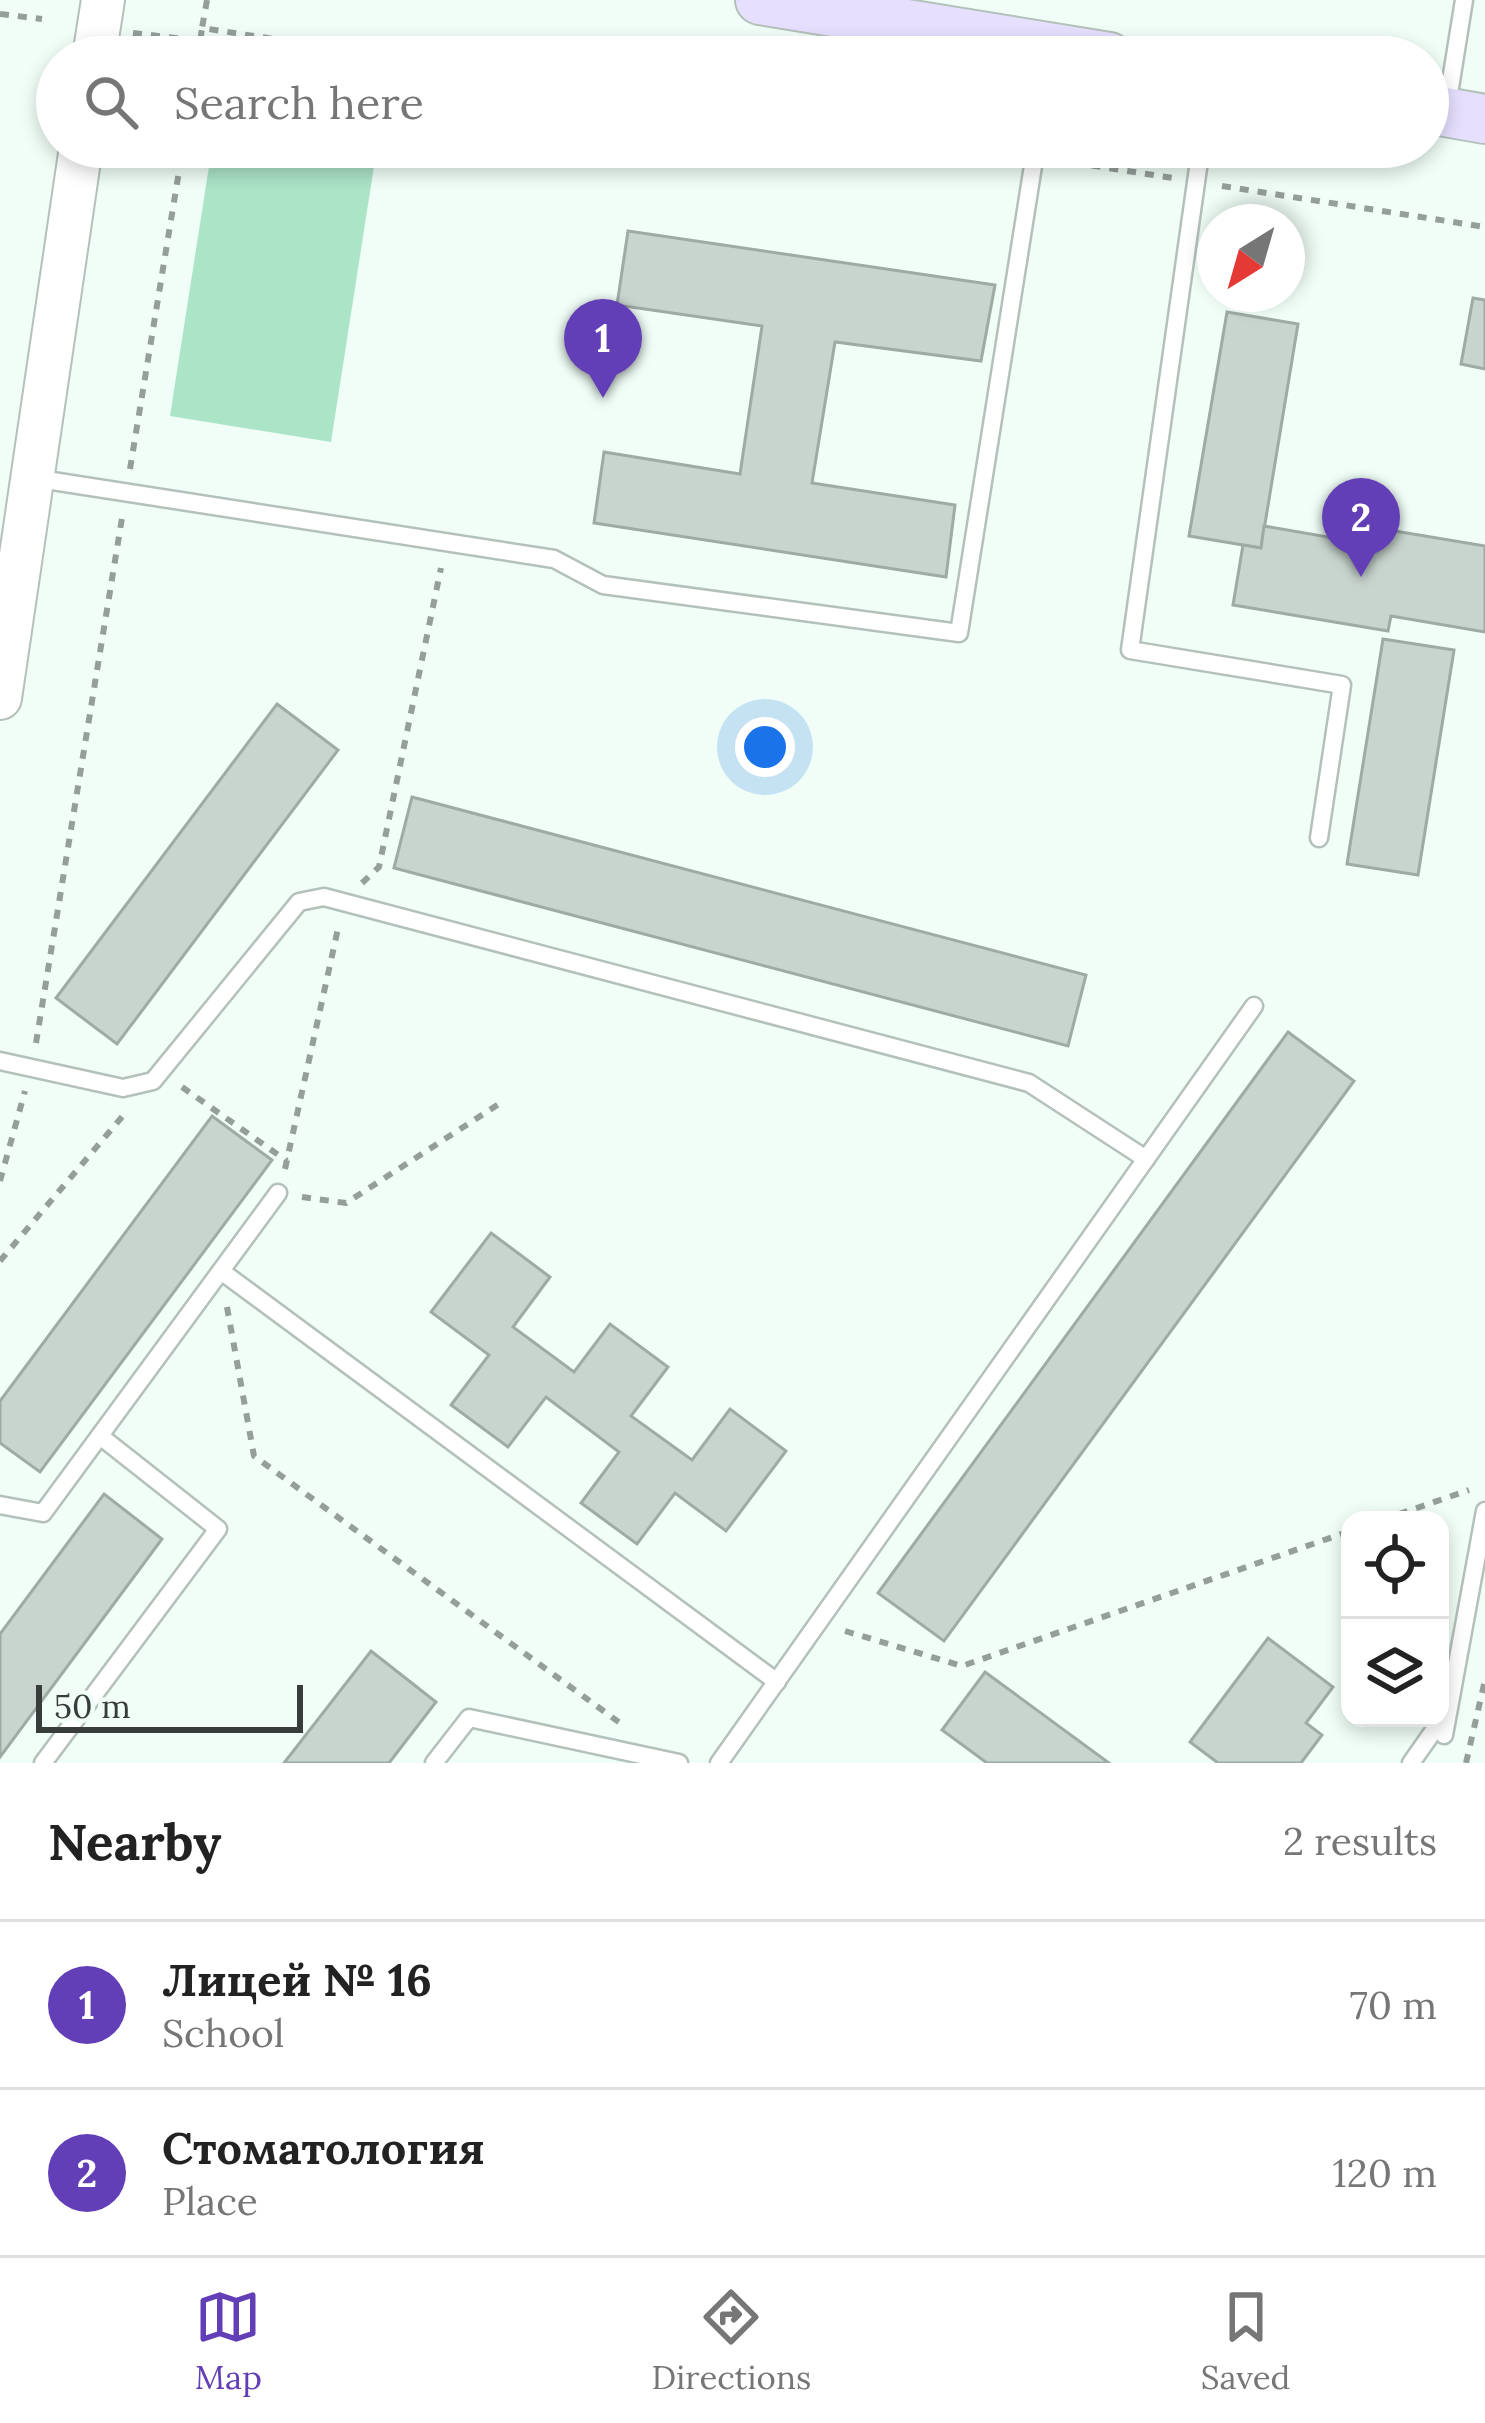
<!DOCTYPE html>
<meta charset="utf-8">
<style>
body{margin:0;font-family:Lora,serif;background:#f6f6f6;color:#222}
.controls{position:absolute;right:36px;bottom:36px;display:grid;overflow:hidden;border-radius:24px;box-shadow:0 6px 18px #0003}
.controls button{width:108px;height:108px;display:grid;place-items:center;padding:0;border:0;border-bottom:3px solid #e0e0e0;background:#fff;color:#222;font:60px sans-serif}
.compass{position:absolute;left:1197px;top:204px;width:108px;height:108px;border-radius:50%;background:#fff;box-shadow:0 6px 18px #0003;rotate:217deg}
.scale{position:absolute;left:36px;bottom:30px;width:267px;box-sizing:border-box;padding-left:12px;border:6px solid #383d3b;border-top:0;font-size:33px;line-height:42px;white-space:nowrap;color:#383d3b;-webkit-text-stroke:9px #f0fef7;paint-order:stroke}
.you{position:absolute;left:765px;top:747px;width:42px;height:42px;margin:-30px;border:9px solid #fff;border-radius:50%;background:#1a73e8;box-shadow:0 0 0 18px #1a73e833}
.badge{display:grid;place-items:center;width:78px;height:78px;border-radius:50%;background:#623eb7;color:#fff;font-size:39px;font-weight:700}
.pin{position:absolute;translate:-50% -99px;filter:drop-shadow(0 3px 6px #0008)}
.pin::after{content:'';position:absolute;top:63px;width:42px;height:36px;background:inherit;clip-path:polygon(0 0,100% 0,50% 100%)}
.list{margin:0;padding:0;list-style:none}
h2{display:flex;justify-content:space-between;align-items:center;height:156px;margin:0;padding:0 48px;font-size:51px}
h2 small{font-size:39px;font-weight:400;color:#767676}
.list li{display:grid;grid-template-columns:78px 1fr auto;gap:36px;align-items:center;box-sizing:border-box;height:168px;padding:0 48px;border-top:3px solid #e0e0e0}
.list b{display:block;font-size:45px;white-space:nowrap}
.list p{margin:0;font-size:39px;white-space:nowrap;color:#767676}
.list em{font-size:39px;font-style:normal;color:#767676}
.icon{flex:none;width:66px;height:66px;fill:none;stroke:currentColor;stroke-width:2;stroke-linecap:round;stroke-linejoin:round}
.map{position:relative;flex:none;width:1485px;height:1763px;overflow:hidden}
.search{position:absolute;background:#fff;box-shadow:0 6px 18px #0003;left:36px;right:36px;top:36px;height:132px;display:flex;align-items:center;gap:30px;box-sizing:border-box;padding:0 42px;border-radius:66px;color:#767676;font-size:45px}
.sheet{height:492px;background:#fff}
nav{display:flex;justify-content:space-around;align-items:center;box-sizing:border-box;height:168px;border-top:3px solid #e0e0e0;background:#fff;font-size:33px;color:#767676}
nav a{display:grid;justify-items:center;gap:6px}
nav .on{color:#623eb7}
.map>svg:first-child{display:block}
.green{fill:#ace4c8}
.building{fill:#c8d5ce;stroke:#9eaba5;stroke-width:3}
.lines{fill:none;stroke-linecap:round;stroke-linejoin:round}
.service-casing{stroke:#b4c1ba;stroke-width:21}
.tertiary-casing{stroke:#b4c1ba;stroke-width:46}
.secondary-casing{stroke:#b4c1ba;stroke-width:52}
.path{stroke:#959f9a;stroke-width:6;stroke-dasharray:9 9;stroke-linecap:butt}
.service{stroke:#fff;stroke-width:16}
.tertiary{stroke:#fff;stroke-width:42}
.secondary{stroke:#e6e0fe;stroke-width:48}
</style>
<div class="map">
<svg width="1485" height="1763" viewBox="0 0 1485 1763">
<rect width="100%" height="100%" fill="#f0fef7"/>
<!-- green -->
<path class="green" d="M212,147H377L331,442L170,416Z"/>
<!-- building -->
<g class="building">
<path d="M628,231L995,285L981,361L835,342L812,483L955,505L946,577L594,523L604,452L740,474L762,326L617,305Z"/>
<path d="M1473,298L1485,300V369L1461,364Z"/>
<path d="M1227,312L1298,324L1261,548L1189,536Z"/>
<path d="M1264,526L1374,545L1377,528L1485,546V632L1391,616L1388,631L1233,605L1243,545L1261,548Z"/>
<path d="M1383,639L1454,650L1418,875L1347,864Z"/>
<path d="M277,704L338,750L117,1044L56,998Z"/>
<path d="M412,797L1086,975L1068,1046L394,868Z"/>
<path d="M1288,1032L1354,1081L944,1641L878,1593Z"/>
<path d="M212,1116L272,1160L40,1472L0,1443V1401Z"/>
<path d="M491,1233L550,1277L513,1327L574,1372L610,1324L668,1367L631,1416L692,1460L730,1409L786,1451L726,1531L675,1493L637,1544L581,1503L619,1452L546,1397L508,1447L451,1405L489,1355L431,1312Z"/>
<path d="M104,1494L162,1539L0,1757V1634Z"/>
<path d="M1268,1638L1333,1687L1306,1723L1322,1735L1301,1763H1218L1190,1742Z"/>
<path d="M371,1651L436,1702L389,1763H284Z"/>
<path d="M985,1672L1109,1763H987L942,1730Z"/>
</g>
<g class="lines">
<defs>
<g id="service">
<path d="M1447,106L1464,0"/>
<path d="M1201,147L1130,650L1342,685L1319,838"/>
<path d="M33,478L554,559L603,585L959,633L1036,147"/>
<path d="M0,1061L123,1088L153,1081L299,902L324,897L1029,1083L1146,1159"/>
<path d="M221,1271L777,1682"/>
<path d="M0,1505L43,1513L278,1193"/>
<path d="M1444,1735L1485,1511"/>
<path d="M43,1763L218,1529L100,1436"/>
<path d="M434,1763L469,1718L679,1763"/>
<path d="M719,1763L1254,1006"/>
<path d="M1411,1763L1444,1716"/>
</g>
<g id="tertiary">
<path d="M94,57L103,0"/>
<path d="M0,698L81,147"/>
</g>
<g id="secondary">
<path d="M760,0L1109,57"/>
<path d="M1428,109L1485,119"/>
</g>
</defs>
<!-- service casing -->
<use href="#service" class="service-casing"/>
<!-- tertiary casing -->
<use href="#tertiary" class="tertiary-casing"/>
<!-- secondary casing -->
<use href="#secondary" class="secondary-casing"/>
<!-- path -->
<g class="path">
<path d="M207,0L202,28L391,57"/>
<path d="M0,14L42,19"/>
<path d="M133,33L201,41"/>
<path d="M198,57L202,28"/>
<path d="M971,147L1013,154"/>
<path d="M1056,160L1173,178"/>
<path d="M1222,186L1485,227"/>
<path d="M130,469L183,147"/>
<path d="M362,883L379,867L441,568"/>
<path d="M36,1043L122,518"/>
<path d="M182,1087L287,1161"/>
<path d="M285,1169L339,924"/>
<path d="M0,1181L25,1091"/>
<path d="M302,1197L346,1203L502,1102"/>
<path d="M0,1261L127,1111"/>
<path d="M227,1307L254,1456L620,1723"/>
<path d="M1382,1520L1469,1490"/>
<path d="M845,1631L962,1666L1350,1531"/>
<path d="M1466,1763L1485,1680"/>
</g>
<!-- service -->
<use href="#service" class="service"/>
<!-- tertiary -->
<use href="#tertiary" class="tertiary"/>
<!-- secondary -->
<use href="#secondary" class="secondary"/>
</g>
</svg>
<div class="controls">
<button><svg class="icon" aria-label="locate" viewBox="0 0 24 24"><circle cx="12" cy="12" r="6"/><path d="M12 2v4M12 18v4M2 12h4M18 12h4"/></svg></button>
<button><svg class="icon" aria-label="layers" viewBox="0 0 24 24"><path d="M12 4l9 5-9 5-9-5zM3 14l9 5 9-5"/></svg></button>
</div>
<svg class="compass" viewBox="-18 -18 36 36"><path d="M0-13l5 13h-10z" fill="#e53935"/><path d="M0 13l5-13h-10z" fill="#767676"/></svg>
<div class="scale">50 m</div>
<div class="you"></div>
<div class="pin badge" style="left:603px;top:398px">1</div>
<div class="pin badge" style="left:1361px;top:577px">2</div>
<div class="search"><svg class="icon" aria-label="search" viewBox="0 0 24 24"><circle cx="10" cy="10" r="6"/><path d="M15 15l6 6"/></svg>Search here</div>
</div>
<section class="sheet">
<h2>Nearby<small>2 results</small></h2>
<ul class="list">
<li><span class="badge">1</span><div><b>Лицей № 16</b><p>School</p></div><em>70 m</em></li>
<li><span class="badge">2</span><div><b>Стоматология</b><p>Place</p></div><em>120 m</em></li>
</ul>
</section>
<nav>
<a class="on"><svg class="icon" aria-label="map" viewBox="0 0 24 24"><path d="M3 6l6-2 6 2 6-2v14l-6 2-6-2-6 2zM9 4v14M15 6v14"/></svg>Map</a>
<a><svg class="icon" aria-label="directions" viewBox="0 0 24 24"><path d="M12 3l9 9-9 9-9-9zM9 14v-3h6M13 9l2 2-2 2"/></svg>Directions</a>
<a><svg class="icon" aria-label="saved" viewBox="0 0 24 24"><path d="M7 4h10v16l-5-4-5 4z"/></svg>Saved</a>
</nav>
